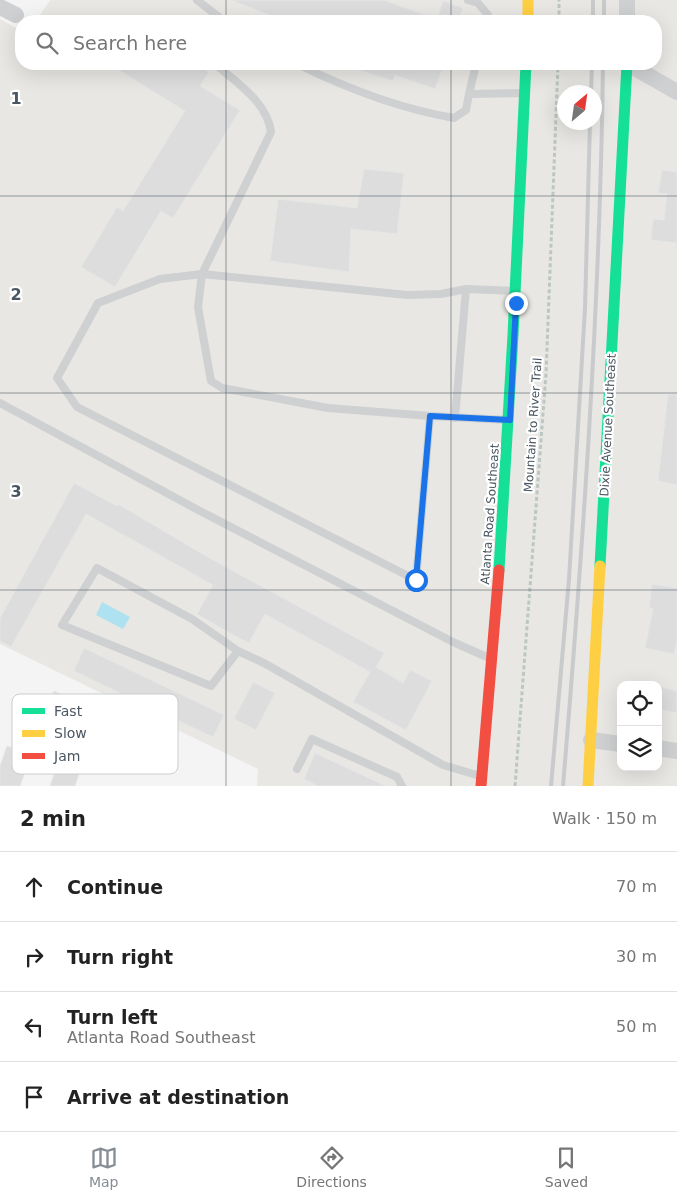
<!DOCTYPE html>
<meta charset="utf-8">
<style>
body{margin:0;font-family:"DejaVu Sans",sans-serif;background:#f2f2f2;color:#222}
.controls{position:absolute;right:15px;bottom:15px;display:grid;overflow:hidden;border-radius:10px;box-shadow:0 5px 20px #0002}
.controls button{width:45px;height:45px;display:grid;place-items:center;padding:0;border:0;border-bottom:1px solid #e0e0e0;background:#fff;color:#222;font:25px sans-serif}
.compass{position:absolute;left:557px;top:85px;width:45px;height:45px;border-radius:50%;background:#fff;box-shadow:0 5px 20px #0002;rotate:29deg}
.stop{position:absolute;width:15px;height:15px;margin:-11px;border:4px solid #1a73e8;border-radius:50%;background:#fff}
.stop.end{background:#1a73e8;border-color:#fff;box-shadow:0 1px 5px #0008}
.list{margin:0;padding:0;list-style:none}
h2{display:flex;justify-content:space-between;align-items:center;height:65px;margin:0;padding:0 20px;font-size:21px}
h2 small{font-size:16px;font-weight:400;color:#767676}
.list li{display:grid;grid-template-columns:32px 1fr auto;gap:15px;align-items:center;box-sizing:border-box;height:70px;padding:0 20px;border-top:1px solid #e0e0e0}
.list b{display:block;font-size:19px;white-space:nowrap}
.list p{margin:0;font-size:16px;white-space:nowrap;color:#767676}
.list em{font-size:16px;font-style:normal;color:#767676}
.icon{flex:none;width:28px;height:28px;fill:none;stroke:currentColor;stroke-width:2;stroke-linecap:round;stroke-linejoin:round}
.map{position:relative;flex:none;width:677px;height:786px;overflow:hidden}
.search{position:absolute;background:#fff;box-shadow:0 5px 20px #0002;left:15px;right:15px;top:15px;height:55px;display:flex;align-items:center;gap:12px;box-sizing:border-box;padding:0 18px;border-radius:20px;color:#767676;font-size:19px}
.sheet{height:345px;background:#fff}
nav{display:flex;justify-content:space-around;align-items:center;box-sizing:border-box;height:70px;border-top:1px solid #e0e0e0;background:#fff;font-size:14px;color:#767676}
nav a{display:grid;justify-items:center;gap:2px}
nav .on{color:#868d94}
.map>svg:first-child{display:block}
.commercial{fill:#e8e7e3;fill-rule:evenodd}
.water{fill:#aee2f0}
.building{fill:#ddddde;stroke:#e5e6e7}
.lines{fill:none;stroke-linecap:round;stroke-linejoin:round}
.path{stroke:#bcc7c4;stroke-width:3;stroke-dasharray:4 2.5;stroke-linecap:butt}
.lane{stroke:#ced0d2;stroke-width:8}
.street{stroke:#ced0d2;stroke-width:16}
.fast{stroke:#16e098;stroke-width:11}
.slow{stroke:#ffcf43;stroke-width:11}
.jam{stroke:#f24e42;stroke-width:11}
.rail{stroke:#c9cacc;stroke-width:4}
.route{stroke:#1a73e8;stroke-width:6}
.grid{fill:none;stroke:#4a5661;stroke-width:1;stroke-opacity:0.55}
.labels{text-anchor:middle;stroke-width:4.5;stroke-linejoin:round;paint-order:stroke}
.street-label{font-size:12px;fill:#4a5661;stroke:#fff}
.key{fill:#fff;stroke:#c9ccd0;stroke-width:1}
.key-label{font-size:14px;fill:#4a5661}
.grid-label{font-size:16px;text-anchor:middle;font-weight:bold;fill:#4a5661;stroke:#fff;stroke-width:4.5;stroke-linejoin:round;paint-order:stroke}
</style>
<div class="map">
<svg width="677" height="786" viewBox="0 0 677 786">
<rect width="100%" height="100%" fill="#f4f4f4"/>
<!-- commercial -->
<path class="commercial" d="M50,0H677V786H257L258,769L0,644V19L21,31V64H656V21H36ZM564,92H594V122H564ZM621,685H658V767H621Z"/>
<!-- water -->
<path class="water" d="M102,602L130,617L123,629L96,615Z"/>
<!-- building -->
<g class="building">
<path d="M231,0H384L437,19L443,1L463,8L458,21H284Z"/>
<path d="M109,64H195L209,72L200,86L240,110L173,218L161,211L115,287L81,267L117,207L123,211L185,111Z"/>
<path d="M350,64H444L435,89L395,75L393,81L350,67Z"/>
<path d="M364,169L404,173L397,234L351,229L349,272L270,261L278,199L357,208Z"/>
<path d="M662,170L677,172V243L651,240L653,219L664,220L667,194L658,193Z"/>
<path d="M668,394H677V485L658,481Z"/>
<path d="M74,483L117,506L118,504L213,560L384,653L376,667L403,683L410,670L432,681L406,730L353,702L370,672L265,614L249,643L228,632L197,614L213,585L86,514L11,647L0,641V618Z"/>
<path d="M652,584L677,588V642L674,654L645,648L653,609L649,608Z"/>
<path d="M84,648L224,715L213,737L74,671Z"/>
<path d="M253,682L275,693L256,730L234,719Z"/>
<path d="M658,686L677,691V713L658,709Z"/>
<path d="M54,691L156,738L146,760L44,712Z"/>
<path d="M7,746L31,754L20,786H0V766Z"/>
<path d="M315,753L386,786H318L304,779Z"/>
<path d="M58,763L80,771L75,786H50Z"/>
</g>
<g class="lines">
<!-- path -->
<g class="path">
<path d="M559,21V0"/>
<path d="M515,786L546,374L558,64"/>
</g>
<!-- lane -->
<g class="lane">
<path d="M197,0L224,21"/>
<path d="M468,0L478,3L488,15L486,21"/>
<path d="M215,64C237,83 267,102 271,132L202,274L198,307L211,381L222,388L328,408L430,416"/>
<path d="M297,64C346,88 401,109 454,118L466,110L469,94"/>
<path d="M476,64L469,94L523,93"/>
<path d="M466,289L441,294L407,295L202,274L160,279L98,303L57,378L77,407L416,580L430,416L508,420"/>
<path d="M0,403L200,511L453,642L489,658"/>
<path d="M455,418L466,289L515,291"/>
<path d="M238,651L211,686L62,625L97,568L192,619L238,651L264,663L443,765L480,776"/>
<path d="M297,769L312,739L397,777L402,786"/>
</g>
<!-- street -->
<g class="street">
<path d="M0,7L16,15"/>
<path d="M627,21V0"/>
<path d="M628,64L677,92"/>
<path d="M591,740L621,744"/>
<path d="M658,748L677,751"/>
</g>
<!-- fast -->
<g class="fast">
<path d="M600,566L627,64"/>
<path d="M499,570L513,335L526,64"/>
</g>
<!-- slow -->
<g class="slow">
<path d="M528,0V21"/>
<path d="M588,786L600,566"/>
</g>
<!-- jam -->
<path class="jam" d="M481,786L499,570"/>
<!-- rail -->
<g class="rail">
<path d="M593,21V0"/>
<path d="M604,21V0"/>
<path d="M591,92L592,64"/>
<path d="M551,786L569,579L585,308L590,122"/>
<path d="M563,786C583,546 600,305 603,64"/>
</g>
</g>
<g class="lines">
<!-- route -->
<path class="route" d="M416,580L430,416L510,420L516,303"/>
</g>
<!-- grid -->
<path class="grid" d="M226,0V21M451,0V21M226,64V786M451,64V786M0,196H677M0,393H677M0,590H677"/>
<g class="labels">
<!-- street labels -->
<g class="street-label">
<text transform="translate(533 425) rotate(-86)" y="4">Mountain to River Trail</text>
<text transform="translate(608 425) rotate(-87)" y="4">Dixie Avenue Southeast</text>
<text transform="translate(490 514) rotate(-86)" y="4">Atlanta Road Southeast</text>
</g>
</g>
<!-- legend -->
<rect x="12" y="694" width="166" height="80" rx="8" class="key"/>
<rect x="22" y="708" width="23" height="6" fill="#16e098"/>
<rect x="22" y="730" width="23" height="7" fill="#ffcf43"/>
<rect x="22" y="753" width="23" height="6" fill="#f24e42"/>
<g class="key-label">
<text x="54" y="716">Fast</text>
<text x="54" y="738">Slow</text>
<text x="54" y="761">Jam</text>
</g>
<g class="grid-label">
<text x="16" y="104">1</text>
<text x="16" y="300">2</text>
<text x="16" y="497">3</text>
</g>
</svg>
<div class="controls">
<button><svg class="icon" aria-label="locate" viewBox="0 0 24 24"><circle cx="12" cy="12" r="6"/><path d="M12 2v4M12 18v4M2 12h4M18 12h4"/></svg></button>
<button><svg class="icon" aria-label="layers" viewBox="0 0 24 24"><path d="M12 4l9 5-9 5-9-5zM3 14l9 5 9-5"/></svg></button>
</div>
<svg class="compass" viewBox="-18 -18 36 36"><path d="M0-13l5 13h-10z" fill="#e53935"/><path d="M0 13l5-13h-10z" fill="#767676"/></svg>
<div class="stop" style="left:416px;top:580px"></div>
<div class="stop end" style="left:516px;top:303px"></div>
<div class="search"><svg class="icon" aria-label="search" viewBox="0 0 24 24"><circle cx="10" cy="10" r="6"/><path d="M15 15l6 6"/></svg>Search here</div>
</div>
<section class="sheet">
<h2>2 min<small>Walk · 150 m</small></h2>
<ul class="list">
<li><svg class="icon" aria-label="ahead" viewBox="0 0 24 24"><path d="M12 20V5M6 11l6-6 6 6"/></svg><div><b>Continue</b></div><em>70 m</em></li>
<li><svg class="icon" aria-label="right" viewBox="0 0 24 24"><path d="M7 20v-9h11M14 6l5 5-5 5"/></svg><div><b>Turn right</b></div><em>30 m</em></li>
<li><svg class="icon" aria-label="left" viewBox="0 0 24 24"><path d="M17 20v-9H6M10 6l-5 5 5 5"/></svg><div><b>Turn left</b><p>Atlanta Road Southeast</p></div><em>50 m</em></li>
<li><svg class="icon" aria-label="arrive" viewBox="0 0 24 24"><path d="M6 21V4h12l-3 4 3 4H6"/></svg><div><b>Arrive at destination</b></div></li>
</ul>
</section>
<nav>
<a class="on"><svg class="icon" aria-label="map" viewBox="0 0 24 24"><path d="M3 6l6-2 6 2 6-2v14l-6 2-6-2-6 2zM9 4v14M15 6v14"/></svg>Map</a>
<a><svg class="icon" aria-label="directions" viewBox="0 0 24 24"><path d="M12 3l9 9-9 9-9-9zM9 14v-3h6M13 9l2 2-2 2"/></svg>Directions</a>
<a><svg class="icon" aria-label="saved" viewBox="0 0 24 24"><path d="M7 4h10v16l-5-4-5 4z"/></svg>Saved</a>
</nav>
